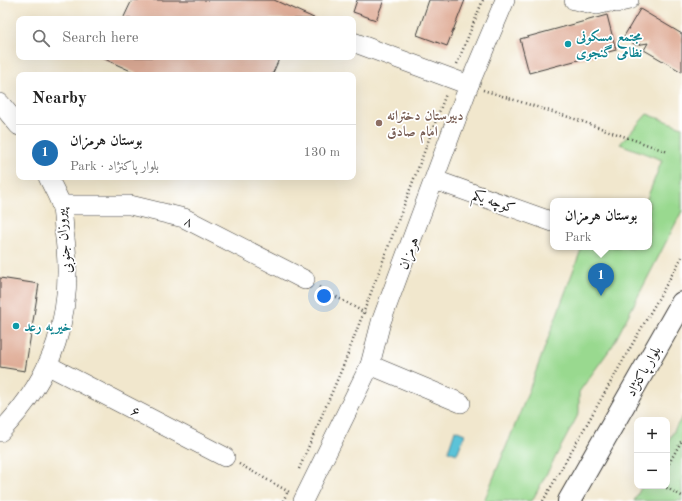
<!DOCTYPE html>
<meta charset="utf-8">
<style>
body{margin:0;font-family:"Old Standard TT",Amiri,serif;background:#f2f2f2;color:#222}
.controls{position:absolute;right:12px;bottom:12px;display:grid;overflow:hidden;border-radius:8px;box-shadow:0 4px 16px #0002}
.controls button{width:36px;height:36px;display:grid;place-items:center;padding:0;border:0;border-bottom:1px solid #e0e0e0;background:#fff;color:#222;font:20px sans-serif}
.you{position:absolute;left:324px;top:296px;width:14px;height:14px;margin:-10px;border:3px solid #fff;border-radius:50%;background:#1a73e8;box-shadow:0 0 0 6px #1a73e833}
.badge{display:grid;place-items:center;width:26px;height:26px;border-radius:50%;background:#1f6fb2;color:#fff;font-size:13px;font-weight:700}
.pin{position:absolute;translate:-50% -33px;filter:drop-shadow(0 1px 2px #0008)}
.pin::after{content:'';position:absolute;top:21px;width:14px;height:12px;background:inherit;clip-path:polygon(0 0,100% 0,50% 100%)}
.popup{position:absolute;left:550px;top:198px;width:102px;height:52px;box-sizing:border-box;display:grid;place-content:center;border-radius:8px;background:#fff;filter:drop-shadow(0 1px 3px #0005);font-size:13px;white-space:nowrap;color:#767676}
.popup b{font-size:15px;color:#222}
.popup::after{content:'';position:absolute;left:50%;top:100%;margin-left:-8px;border:8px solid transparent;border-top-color:#fff}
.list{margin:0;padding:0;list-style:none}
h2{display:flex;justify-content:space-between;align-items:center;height:52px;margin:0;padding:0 16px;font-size:17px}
h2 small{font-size:13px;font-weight:400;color:#767676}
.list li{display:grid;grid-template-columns:26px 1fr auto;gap:12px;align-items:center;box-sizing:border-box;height:56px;padding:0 16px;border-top:1px solid #e0e0e0}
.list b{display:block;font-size:15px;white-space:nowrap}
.list p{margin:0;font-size:13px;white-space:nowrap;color:#767676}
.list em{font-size:13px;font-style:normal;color:#767676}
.icon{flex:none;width:22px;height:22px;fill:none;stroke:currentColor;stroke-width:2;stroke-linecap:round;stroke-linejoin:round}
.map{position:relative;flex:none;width:682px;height:501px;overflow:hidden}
.search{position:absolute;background:#fff;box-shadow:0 4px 16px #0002;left:16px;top:16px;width:340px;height:44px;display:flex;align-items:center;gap:10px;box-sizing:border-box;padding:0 14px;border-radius:8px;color:#767676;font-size:15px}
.panel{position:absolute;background:#fff;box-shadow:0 4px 16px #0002;left:16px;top:72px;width:340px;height:108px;border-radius:8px}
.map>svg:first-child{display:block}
.green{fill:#99d98f;stroke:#5a7a56}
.water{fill:#5bc3d8;stroke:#3c707a}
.building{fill:#e0ae99}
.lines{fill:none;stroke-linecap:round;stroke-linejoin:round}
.minor-casing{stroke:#3c3a37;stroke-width:20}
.major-casing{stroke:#3c3a37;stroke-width:24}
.path{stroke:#3c3a37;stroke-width:2.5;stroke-dasharray:1 3;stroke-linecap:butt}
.minor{stroke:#fff;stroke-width:19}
.major{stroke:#fff;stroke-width:22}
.culture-dot{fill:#0f9aa8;stroke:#fff;stroke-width:1.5}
.education-dot{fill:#8d6e63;stroke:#fff;stroke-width:1.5}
.labels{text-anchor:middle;stroke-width:3.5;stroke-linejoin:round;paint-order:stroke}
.culture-label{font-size:14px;font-weight:bold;fill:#0d838f;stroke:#fff;text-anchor:start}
.education-label{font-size:14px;font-weight:bold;fill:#785e54;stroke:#fff;text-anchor:start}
.street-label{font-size:14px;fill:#1c1c1c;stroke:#fff}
</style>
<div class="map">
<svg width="682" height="501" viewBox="0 0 682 501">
<rect width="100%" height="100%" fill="#fff"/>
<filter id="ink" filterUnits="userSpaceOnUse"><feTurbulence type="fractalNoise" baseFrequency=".025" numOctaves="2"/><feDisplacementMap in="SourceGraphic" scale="8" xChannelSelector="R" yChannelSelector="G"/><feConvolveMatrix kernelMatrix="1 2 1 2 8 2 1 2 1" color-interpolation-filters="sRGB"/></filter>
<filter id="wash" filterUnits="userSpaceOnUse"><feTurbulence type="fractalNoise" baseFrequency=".012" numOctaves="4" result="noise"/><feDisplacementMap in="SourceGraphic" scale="16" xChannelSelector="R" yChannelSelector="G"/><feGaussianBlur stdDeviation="0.9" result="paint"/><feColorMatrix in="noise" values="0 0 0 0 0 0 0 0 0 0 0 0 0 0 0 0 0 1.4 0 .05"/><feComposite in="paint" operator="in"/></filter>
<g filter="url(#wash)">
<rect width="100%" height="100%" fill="#f1e7cd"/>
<!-- green -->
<g class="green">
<path d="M647,114L682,127V211L613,345L579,392V413L532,501H484L526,398L582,247H649V201H646L662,160L620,144Z"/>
<path d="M682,417V501H634L642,486H667V443Z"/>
</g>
<!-- water -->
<path class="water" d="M455,430L465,434L457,454L448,451Z"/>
<g id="blocks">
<!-- building -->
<g class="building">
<path d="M132,0H274L316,19H123Z"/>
<path d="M357,0H384L376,20L353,12Z"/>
<path d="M429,0H465L447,46L417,35Z"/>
<path d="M640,9L682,34V72L644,50L648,43L636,45L623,38Z"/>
<path d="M607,15L616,50L529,73L520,39Z"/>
<path d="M100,57H280L272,75H140Z"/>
<path d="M0,278L39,284L25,371L0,367Z"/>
</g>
</g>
</g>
<g filter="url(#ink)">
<use href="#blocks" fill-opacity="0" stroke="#3c3a37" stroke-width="1"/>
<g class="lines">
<defs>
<g id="minor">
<path d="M574,0L597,5L610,2"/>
<path d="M607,0L616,3L629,0"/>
<path d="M353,42L469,85"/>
<path d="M0,103L19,126"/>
<path d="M435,180L553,222"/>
<path d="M61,205H130L184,218L305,280"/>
<path d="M47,365L225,457"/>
<path d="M370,365L461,403"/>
<path d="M0,432C54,377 74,314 65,238C63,227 64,215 61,205C58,195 52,186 48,177"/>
<path d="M303,501L370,365L381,322L469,85L505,0"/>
</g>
<path id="major" d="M569,501L682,303"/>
</defs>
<!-- minor casing -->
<use href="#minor" class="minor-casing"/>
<!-- major casing -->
<use href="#major" class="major-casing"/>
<!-- path -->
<g class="path">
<path d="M457,64L483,0"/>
<path d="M483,90L578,120L668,152"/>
<path d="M319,287L365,313"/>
<path d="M239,464L291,493"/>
<path d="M667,467L682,440"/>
<path d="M299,469L344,364L446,94"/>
<path d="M663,486L682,496"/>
<path d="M283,501L287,493"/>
<path d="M543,501L682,257"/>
</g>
<!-- minor -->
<use href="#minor" class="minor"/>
<!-- major -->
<use href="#major" class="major"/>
</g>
</g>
<!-- markers -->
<g class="culture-dot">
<circle cx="568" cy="44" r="4"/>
<circle cx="16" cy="326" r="4"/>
</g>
<circle class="education-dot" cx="379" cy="123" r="4"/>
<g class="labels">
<!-- culture labels -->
<g class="culture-label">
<text x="576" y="41">مجتمع مسکونی<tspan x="576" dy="16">نظامی گنجوی</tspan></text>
<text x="24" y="331">خیریه رعد</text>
</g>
<!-- education labels -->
<g class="education-label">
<text x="387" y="120">دبیرستان دخترانه<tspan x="387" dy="16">امام صادق</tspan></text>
</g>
<!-- street labels -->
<g class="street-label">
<text transform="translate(494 201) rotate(19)" y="5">کوچه یکم</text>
<text transform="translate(189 221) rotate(24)" y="5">۸</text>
<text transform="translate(63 241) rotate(-96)" y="5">پیروزان جنوبی</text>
<text transform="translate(408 253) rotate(-69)" y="5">هرمزان</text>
<text transform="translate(643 371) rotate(-60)" y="5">بلوار پاکنژاد</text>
<text transform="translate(136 411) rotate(27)" y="5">۶</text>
</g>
</g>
</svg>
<div class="controls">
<button>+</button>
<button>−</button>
</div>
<div class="you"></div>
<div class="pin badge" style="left:601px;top:296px">1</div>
<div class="popup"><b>بوستان هرمزان</b>Park</div>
<div class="search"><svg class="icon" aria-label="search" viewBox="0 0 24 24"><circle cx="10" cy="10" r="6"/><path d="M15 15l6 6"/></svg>Search here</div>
<section class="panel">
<h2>Nearby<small></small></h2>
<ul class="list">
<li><span class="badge">1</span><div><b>بوستان هرمزان</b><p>Park · بلوار پاکنژاد</p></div><em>130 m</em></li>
</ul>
</section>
</div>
